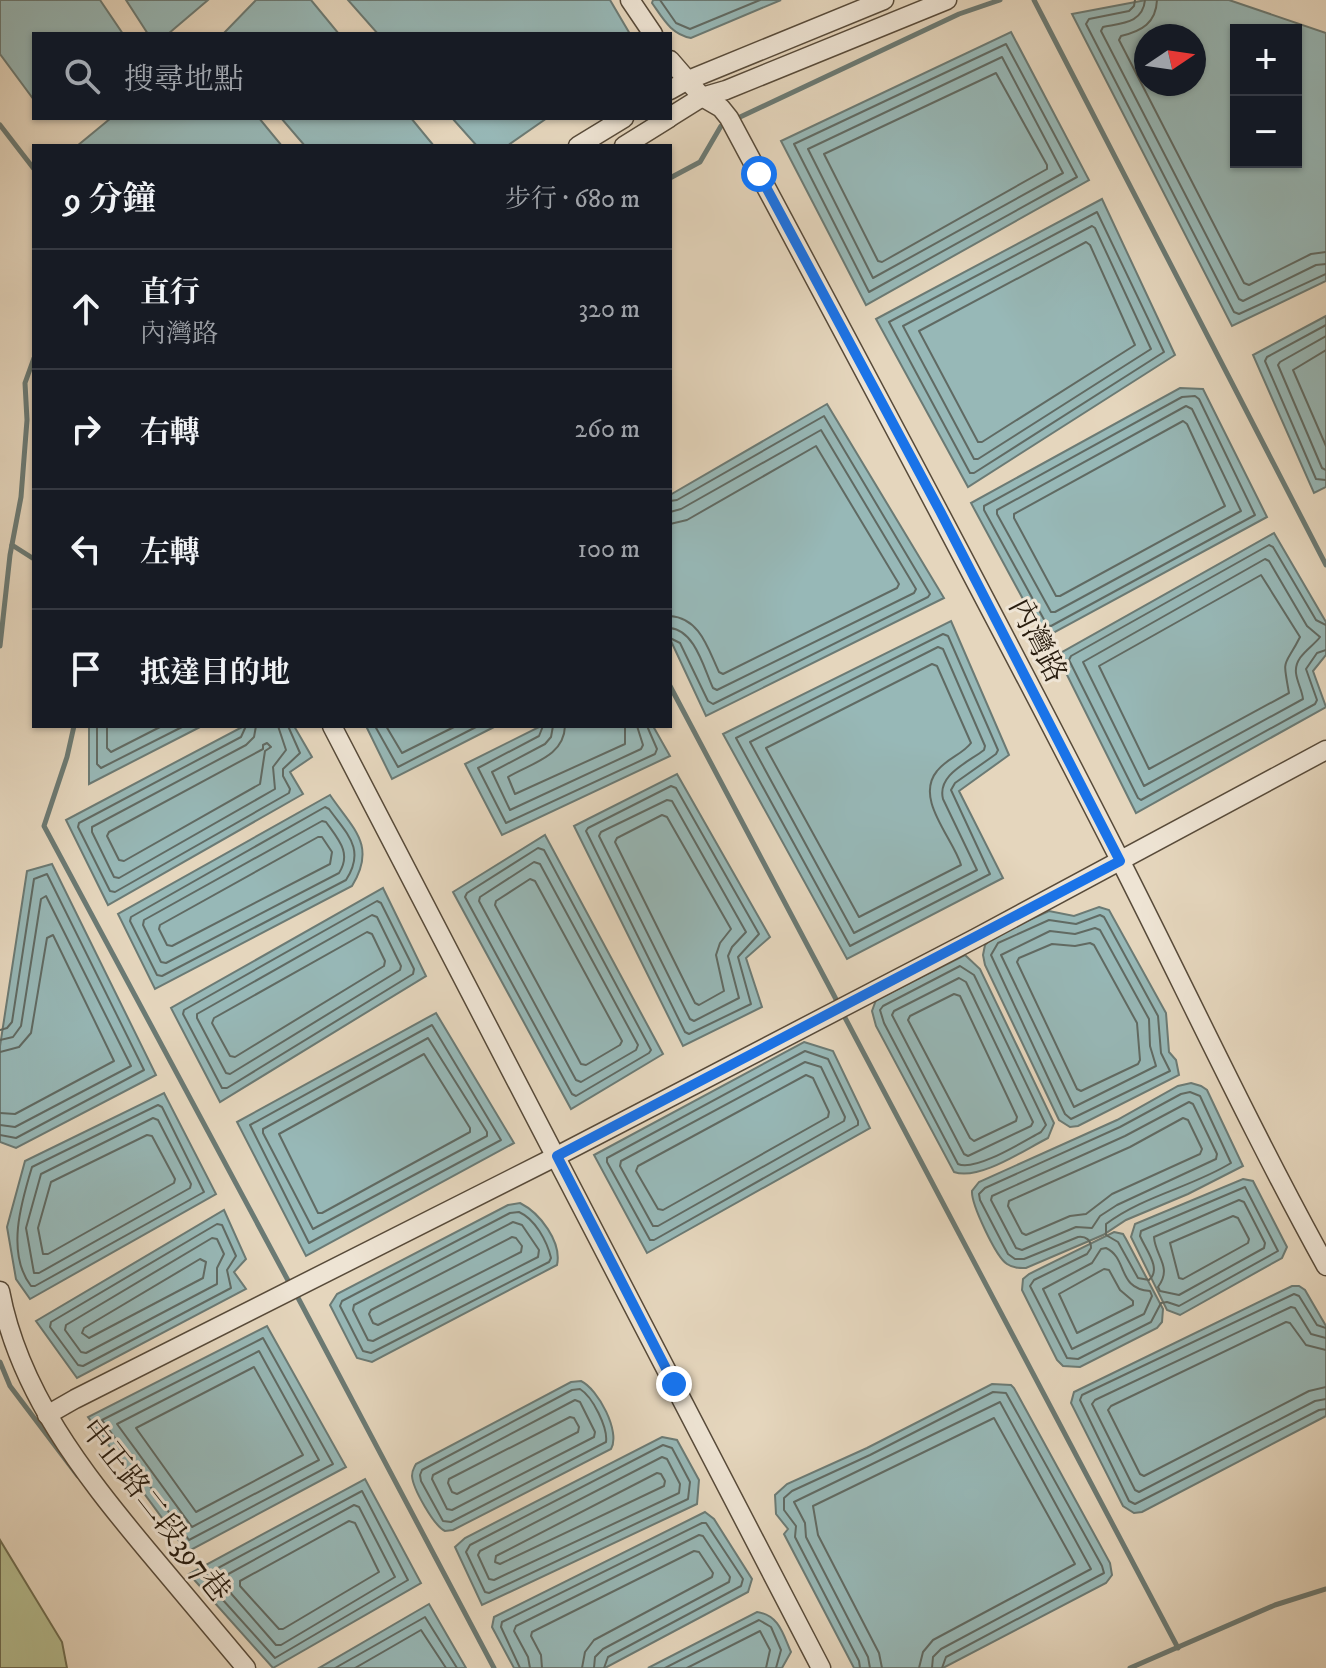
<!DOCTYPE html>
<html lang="zh-TW">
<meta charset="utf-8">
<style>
body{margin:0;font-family:"IM FELL DW Pica","Noto Serif TC",serif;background:#20242c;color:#f1f3f6}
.controls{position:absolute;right:24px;top:24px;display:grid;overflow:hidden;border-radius:0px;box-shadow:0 2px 6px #0004}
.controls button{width:72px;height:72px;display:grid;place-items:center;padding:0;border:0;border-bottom:2px solid #363941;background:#171b24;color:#f1f3f6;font:40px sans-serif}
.compass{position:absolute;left:1134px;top:24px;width:72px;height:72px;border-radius:50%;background:#171b24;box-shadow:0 2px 6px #0004;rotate:77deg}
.stop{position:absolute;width:24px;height:24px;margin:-18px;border:6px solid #1a73e8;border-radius:50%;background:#fff}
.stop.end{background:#1a73e8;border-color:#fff;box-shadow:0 2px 8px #0008}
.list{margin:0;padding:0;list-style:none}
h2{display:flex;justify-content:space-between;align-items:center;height:104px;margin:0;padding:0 32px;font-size:34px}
h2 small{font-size:26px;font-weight:400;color:#9ea1a6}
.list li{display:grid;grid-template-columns:52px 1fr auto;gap:24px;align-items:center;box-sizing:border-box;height:120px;padding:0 32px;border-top:2px solid #363941}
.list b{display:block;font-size:30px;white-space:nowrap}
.list p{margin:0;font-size:26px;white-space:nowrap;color:#9ea1a6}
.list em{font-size:26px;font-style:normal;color:#9ea1a6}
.icon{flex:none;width:44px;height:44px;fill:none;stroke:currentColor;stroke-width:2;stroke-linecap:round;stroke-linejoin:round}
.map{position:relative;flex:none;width:1326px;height:1668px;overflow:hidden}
.search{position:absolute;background:#171b24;box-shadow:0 2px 6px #0004;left:32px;top:32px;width:640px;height:88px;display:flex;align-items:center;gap:20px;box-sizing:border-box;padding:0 28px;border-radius:0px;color:#9ea1a6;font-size:30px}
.panel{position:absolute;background:#171b24;box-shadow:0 2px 6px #0004;left:32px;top:144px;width:640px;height:584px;border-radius:0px}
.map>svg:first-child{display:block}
.green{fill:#b5bd90;stroke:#6f6d50;stroke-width:2}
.water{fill:#97b8b7;stroke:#6b7a74;stroke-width:2;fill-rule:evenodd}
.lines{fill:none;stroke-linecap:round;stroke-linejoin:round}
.shore{stroke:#606a63;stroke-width:2}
.stream{stroke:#6b7a74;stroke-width:5}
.minor-casing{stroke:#584b3a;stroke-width:21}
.minor{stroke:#eee4d4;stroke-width:18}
.route{stroke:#1a73e8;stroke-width:10}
.labels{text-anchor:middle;stroke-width:6;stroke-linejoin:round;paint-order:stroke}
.street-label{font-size:30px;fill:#291d0f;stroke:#eee4d4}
</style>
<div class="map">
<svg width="1326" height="1668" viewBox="0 0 1326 1668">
<rect width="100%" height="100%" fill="#e5d6bd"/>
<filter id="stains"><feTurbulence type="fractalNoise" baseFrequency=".0025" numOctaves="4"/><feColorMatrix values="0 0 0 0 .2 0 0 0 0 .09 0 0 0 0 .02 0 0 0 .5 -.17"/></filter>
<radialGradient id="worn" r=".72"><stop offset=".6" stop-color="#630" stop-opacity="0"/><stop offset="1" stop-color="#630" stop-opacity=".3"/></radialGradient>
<!-- green -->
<path class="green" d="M0,1540L62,1642L67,1668H0Z"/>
<!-- water -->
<g class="water">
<path d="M0,0H100L123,34H34V100L0,54Z"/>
<path d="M126,0H208L168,34H148Z"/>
<path d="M256,0H311L339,34H223Z"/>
<path d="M348,0H610L630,34H378Z"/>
<path d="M653,0H781L691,38C671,34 664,20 652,3Z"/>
<path d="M1146,0H1229L1326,33V281L1232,326L1072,14ZM1236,30H1296V162H1236ZM1194,36V84H1146V36Z"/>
<path d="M1011,32L1089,180L866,305L781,141Z"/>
<path d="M111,118H259L282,146H77Z"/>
<path d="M281,118H411L434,146H305Z"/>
<path d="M452,118H547L507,146H477Z"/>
<path d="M1102,199L1175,355L968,487L876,319Z"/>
<path d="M1326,316V487L1314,493L1253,355Z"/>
<path d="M1180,388L1203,389L1267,517L1044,638L971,503Z"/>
<path d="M827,404L944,598L706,716L670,639V495Z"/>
<path d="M1274,533L1326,622V655L1313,671L1326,707L1136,813L1057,655Z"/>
<path d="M951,621L1009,755L959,791L1003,878L847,959L723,734Z"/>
<path d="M89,726H202L89,784Z"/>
<path d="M244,726H294L312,757L290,772L303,794L108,905L66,820Z"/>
<path d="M366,726H496L392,779Z"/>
<path d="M541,726H653L670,756L502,835L465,764Z"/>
<path d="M677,774L770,937L746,958L762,1007L683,1046L574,826Z"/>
<path d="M330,795C353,829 377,845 352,886L155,989L118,914Z"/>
<path d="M545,835L663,1054L571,1109L453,892Z"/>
<path d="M52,864L156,1075L16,1148L0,1142V1046L27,871Z"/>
<path d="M383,888L426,976L220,1102L171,1008Z"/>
<path d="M1099,907L1109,910L1166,1013L1169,1052L1176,1060L1179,1075L1078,1126L1070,1127L1059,1120L985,965L983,955L985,945L994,936L1049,911L1074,916Z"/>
<path d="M965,955L980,969L1054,1123L1048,1138C1024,1150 979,1181 954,1172L876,1026L872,1011L876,1000Z"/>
<path d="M436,1013L514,1143L306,1256L237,1122Z"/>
<path d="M804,1042L833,1051L870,1128L647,1253L594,1155Z"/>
<path d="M1191,1083L1201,1086L1207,1090L1243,1166L1188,1194L1126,1220L1103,1235L1026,1268C1019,1268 1013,1268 1007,1264C996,1257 971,1204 972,1191L979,1182L1117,1120L1178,1086Z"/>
<path d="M164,1093L216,1194L30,1299L16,1279L7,1227L25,1161Z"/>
<path d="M1243,1179L1253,1181L1287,1247L1282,1258L1180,1315L1167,1310L1131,1237L1135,1224Z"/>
<path d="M520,1203C540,1213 562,1242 557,1265L372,1362L357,1358L330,1305L337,1294L508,1205Z"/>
<path d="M224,1210L246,1259L234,1272L246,1289L77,1378L36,1321Z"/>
<path d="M1114,1232L1123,1234L1126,1239L1163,1309L1162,1322L1157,1328L1080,1367L1063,1366L1057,1360L1022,1290L1023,1279L1029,1274Z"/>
<path d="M1292,1286H1299L1305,1290L1326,1326V1416L1142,1512L1134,1513L1123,1506L1071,1403L1074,1392Z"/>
<path d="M267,1326L346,1467L187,1552L88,1417Z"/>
<path d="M581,1381C598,1389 621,1432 611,1449L453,1530L445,1531C434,1526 413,1489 412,1476C412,1470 413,1470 416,1464L571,1382Z"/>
<path d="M992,1384L1011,1385L1014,1388L1110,1563L1112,1575L1106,1583L943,1668H854L784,1534L788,1529L776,1514L775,1495L787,1484L867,1448Z"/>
<path d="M662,1437L677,1440L699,1480L697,1504L482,1605L455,1547L465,1538Z"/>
<path d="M365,1479L421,1583L273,1668L189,1574Z"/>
<path d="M705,1512L714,1519L752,1579L748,1592L605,1668H514L492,1627L494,1617Z"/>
<path d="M429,1604L466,1668H319Z"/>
<path d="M757,1612C779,1615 783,1634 791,1652L782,1668H648Z"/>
</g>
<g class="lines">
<!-- shore -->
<g class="shore">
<path d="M660,0L676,23L690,29L760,0"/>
<path d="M1135,0L1134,6L1129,11L1089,19L1086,24L1234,312L1239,314L1326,274"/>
<path d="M1145,0C1143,23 1122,23 1103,27L1101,31L1239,299L1243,301L1316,265L1326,264"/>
<path d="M1157,0C1156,23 1142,31 1121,36L1119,40L1244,283L1249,285L1311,254L1326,252"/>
<path d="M1006,44L1077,177L869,292L794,144Z"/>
<path d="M1002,57L1063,173L873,278L808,149Z"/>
<path d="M996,73L1047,165V169L882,262L878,261L824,154Z"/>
<path d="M1097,212L1164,352L974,473H970L889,322Z"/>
<path d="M1092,226L1095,228L1151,349L978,459H974L903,326Z"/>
<path d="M1086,242L1090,245L1135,345L982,442H978L919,331Z"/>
<path d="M1326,325L1267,357L1265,361L1316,479L1326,480"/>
<path d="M1326,336L1280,362L1278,365L1322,468L1326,470"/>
<path d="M1326,350L1293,370L1326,446"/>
<path d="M1195,396L1199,399L1255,515L1051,626L1047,625L984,510V506L1182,397Z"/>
<path d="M1186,406L1192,409L1241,511L1055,612H1051L997,514V510Z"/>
<path d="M1183,421L1187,424L1225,506L1060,596H1056L1014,518V514Z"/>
<path d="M670,501L677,500L824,416L930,594L928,597L713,704L708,701L680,643L670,638"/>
<path d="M670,512L681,509L821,430L916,589L914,593L717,690L713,688C704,669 695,630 670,628"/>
<path d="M670,524L687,520L816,446L899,584L897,588L723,674L719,672C708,649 700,618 670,616"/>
<path d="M1265,559L1269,561L1307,626L1320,637C1313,647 1294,656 1296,673C1297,682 1302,690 1303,699L1144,786L1083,662Z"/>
<path d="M1261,575L1300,637C1284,669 1282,655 1289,693L1149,769L1099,666Z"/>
<path d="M1326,625L1316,620L1273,547L1269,545L1071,656L1069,660L1138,798L1141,800L1315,704L1317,700L1306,669L1317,653L1326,650"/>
<path d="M943,634L948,636L998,750L996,754L955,783L951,790L990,874L850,946L736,738Z"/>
<path d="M938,647L943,649L985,746L984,750C967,763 937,775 943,799L977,870L854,933L750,742Z"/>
<path d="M932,664L937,666L971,743C963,754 946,759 937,771C914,799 953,838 961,865L859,917L766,748Z"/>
<path d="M97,726V764L101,768L184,726"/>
<path d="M107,726V748L111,752L162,726"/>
<path d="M246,726L241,737L79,823L78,827L110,891L115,892L289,793L290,789L283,776V769L300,753L288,726"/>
<path d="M256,726L254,737L246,745L92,827V832L114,877L119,878L275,789L273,767L286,750L278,726"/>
<path d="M375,726L398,767L478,726"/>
<path d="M386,726L402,753L456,726"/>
<path d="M543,726L539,736L478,768L506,823L655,754L657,749L647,726"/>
<path d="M553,726L551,737L545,744L492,772L510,810L641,749L643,745L637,726"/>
<path d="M565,726C564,757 531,763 508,777L515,794L625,744V726"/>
<path d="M267,743L271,747L265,751L260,784L124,861L119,860L107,836L109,832L263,749V745Z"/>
<path d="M671,786L676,788L759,934L738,957L751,1004L689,1034L685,1032L586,831L588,828Z"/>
<path d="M667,800L672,801L746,932L732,947L728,956L739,998L694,1021L690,1019L599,836L601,832Z"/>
<path d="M325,807L329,809C347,834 366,849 346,880L162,976L157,975L130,921L131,917Z"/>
<path d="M662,815L667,817L731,929L720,943L716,955L724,991L699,1005L695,1003L615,842L617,838Z"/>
<path d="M322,821L326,822C338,839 352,853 339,873L166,963L161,962L143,925L144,920Z"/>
<path d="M318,837H322L332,852L330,864L172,946L167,945L159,929L160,925Z"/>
<path d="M538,848L544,850L651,1050L649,1053L576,1096L572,1094L465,897L467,893Z"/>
<path d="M534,862L540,864L638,1045L636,1050L581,1082L576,1080L479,901L480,897Z"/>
<path d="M530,879L535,881L622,1041L620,1045L586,1065L581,1064L495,905L496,901Z"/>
<path d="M377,901L381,903L414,969L413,974L227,1088H222L183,1014L184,1010Z"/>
<path d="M372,915L377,917L401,966L400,970L230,1074L226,1073L197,1018V1014Z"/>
<path d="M1100,915L1104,917L1158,1016L1161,1053L1170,1071L1071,1119L1065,1114L991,955L998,943L1049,920L1076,924Z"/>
<path d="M1095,928L1100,930L1149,1019L1150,1046L1156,1066L1074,1107L1001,955L1050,931L1075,934Z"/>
<path d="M367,932L372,934L385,961L384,966L235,1057L230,1056L212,1023L214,1018Z"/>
<path d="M1090,943L1094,945L1137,1023L1140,1060L1138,1064L1081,1091L1077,1089L1017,962L1019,958L1052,944L1075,946Z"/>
<path d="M960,966L974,975L1046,1125L1041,1132C1024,1141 975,1172 958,1164L884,1023L880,1010L883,1006Z"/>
<path d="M959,978L966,982L1033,1122L1031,1126L968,1156L964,1154L892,1015L894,1011Z"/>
<path d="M954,994L960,996L1017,1117L1016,1121L974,1141L970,1138L908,1020L910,1016Z"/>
<path d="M432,1025L501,1140L309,1243L250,1125Z"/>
<path d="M0,1030L7,1028L12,1022L34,879L47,874L144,1070L16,1138L0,1135"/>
<path d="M428,1038L487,1132V1136L313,1229L263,1133V1129Z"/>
<path d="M0,1040L13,1037L21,1026L41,899L46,896L131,1066L15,1127L0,1125"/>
<path d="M805,1051L828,1059L858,1121V1125L654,1240H650L607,1162V1158Z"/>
<path d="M0,1052L19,1047L31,1033L47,938L53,935L114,1061L15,1114L0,1113"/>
<path d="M424,1054L470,1128V1132L322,1213H318L279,1134Z"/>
<path d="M805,1062L821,1067L845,1117L844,1121L658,1226H653L620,1166L621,1161Z"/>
<path d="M806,1075L813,1078L829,1112L828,1117L663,1210L658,1209L636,1171L638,1166Z"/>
<path d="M1190,1092L1200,1096L1231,1163C1192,1187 1143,1196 1106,1224V1235L1118,1242L1138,1278L1149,1280C1162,1269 1146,1250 1140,1236L1141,1231L1245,1187L1278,1251L1179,1306L1167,1302L1161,1303L1151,1322L1078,1359L1067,1358L1030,1286L1034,1280L1087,1254L1091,1248C1091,1240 1086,1236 1078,1237L1024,1259H1015L1008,1254L980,1200L979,1194L985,1188L1120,1127L1181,1094Z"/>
<path d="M1189,1102L1193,1104L1217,1154L1216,1159L1117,1205L1100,1216L1092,1228L1076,1227L1022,1250L1016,1248L991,1200L992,1196L1125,1136Z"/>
<path d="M158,1105L162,1107L204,1192L35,1286H31C6,1253 21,1203 32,1167Z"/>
<path d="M153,1118L158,1120L191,1184L190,1188L39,1273H34L26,1228L41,1174Z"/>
<path d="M1183,1118L1188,1120L1202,1149L1200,1154L1112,1194L1086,1214L1070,1216L1026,1235L1022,1233L1008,1206L1009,1201L1130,1147Z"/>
<path d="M147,1135L152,1136L175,1179L174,1183L48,1254H43L38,1228L51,1182Z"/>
<path d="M1239,1200L1244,1202L1265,1243L1264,1248L1179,1295L1160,1291L1158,1287C1173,1267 1155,1256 1154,1237Z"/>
<path d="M519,1212C535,1219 547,1241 551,1258L549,1262L371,1353L363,1351L340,1306L342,1301L510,1213Z"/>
<path d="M1233,1216L1238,1218L1249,1239L1248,1243L1183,1279L1179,1278L1170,1243Z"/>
<path d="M513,1222L522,1225L539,1250L538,1257L373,1341L368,1340L353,1310L354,1305Z"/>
<path d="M217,1224L222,1225L236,1256L227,1270L231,1288L83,1366L78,1365L50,1327L51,1322Z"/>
<path d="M512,1237L516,1238L522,1246L521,1252L378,1325L373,1323L369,1314L371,1310Z"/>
<path d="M212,1238L217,1239L224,1254L217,1268V1284L86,1353L81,1352L65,1330L66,1325Z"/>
<path d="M1106,1248C1128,1258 1117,1289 1150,1291L1152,1296L1144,1314L1072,1349L1043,1289L1092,1263L1101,1249Z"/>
<path d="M200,1259L206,1262L203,1278L89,1338L82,1333L84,1328Z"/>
<path d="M1104,1269L1109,1270L1120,1290L1133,1301V1305L1077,1333L1059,1294Z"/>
<path d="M1326,1328L1317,1325L1299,1296L1294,1294L1082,1395L1080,1400L1129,1501L1135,1504L1319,1410L1326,1409"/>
<path d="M263,1338L333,1464L189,1540L102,1420Z"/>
<path d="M1326,1338L1311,1334L1295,1308L1291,1307L1095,1400L1092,1404L1135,1490L1139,1492L1315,1401L1326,1399"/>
<path d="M1326,1350L1306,1345L1290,1323L1286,1322L1111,1406L1108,1410L1140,1474L1144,1476L1309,1391L1326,1387"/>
<path d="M259,1351L319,1460L192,1527L117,1424Z"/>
<path d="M254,1367L303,1455L196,1512L136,1428Z"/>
<path d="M580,1389C593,1397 608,1428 606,1442L451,1522L443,1521L421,1481L420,1475L422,1470L572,1390Z"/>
<path d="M575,1400L580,1402L595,1432L594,1437L452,1510L447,1509L432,1479L433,1475Z"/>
<path d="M570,1417L574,1418L579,1427L578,1432L457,1494L452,1492L448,1483L449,1479Z"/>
<path d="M663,1445L672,1448L690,1482L688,1499L489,1593L485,1592L466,1552L470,1545Z"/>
<path d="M662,1457L667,1459L680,1484L679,1493L494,1580L489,1579L478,1555L480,1551Z"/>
<path d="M657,1473L661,1474L665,1481L664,1486L500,1564L495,1562L496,1556Z"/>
<path d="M362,1491L408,1580L275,1658L205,1580V1575Z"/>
<path d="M354,1505L359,1507L395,1577L281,1645H276L221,1582V1578Z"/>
<path d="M349,1521L355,1523L379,1572L283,1629H279L240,1586V1581Z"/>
<path d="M335,1668L425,1617L457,1668"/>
<path d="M355,1668L421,1630L446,1668"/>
<path d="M520,1668L501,1627L502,1622L702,1523H706L743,1579L741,1586L608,1657L604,1668"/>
<path d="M530,1668L528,1657L514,1631L516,1626L699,1535L703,1536L730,1577L729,1582L603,1649L595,1657L594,1668"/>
<path d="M542,1668L541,1655L531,1636L532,1632L694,1551L699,1552L713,1573L712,1577L594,1640L585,1652L582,1668"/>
<path d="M665,1668L759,1620L771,1627L781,1650L776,1668"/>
<path d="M687,1668L760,1631L770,1650L766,1668"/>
<path d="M860,1668L859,1661L795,1537L796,1526L784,1510V1498L792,1491L870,1455L993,1392L1006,1393L1102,1566L1104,1573L946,1657L942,1668"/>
<path d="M870,1668L868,1657L806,1537L805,1523L794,1502L1000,1402L1091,1569L941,1649L933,1657L932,1668"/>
<path d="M882,1668L879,1653L818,1535L813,1506L994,1418L1075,1564L933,1640L923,1652L919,1668"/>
</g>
<!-- stream -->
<g class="stream">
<path d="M1034,0L1326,565"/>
<path d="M0,125L34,169"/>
<path d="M670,178L700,162L721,126L959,14L1000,0"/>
<path d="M12,545L34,559"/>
<path d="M0,646L10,555L21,497L27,420L25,383L34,358"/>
<path d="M670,686L838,1003"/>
<path d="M74,726L67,757L44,826L291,1286"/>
<path d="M842,1012L1178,1648"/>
<path d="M296,1294L494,1668"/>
<path d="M0,1362L10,1386L78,1476"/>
<path d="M1130,1668L1275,1605L1326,1589"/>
</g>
<defs>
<g id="minor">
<path d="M630,0L653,34"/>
<path d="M670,60L702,97L721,108L729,118C861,365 993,611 1120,860C1189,996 1253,1134 1326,1266"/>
<path d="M670,90L686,81L884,0"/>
<path d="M670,117L702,97L726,90L947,0"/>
<path d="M578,146L624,118"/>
<path d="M624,146L669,118"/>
<path d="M332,726L821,1668"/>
<path d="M0,1291C19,1392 83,1473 147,1550C180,1589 213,1629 246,1668"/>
<path d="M47,1415L75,1399L557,1156L976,938L1326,750"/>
</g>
</defs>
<!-- minor casing -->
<use href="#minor" class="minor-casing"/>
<!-- minor -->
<use href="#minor" class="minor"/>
</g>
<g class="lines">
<!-- route -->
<path class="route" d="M674,1384L557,1156L1120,861L940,511L759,174"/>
</g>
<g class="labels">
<!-- street labels -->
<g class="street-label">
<text transform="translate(1038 640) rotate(63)" y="10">內灣路</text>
<text transform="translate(156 1510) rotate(52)" y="10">中正路二段397巷</text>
</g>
</g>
<rect width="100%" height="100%" filter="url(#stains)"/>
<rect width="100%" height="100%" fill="url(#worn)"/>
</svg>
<div class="controls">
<button>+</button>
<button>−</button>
</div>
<svg class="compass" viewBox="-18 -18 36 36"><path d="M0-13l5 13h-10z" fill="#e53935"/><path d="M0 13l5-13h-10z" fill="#9ea1a6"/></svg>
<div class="stop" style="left:759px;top:174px"></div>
<div class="stop end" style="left:674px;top:1384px"></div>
<div class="search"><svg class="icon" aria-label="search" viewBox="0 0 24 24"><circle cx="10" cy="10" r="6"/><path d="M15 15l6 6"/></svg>搜尋地點</div>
<section class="panel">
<h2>9 分鐘<small>步行 · 680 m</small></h2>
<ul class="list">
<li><svg class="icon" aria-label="ahead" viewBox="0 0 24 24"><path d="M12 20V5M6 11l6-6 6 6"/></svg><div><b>直行</b><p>內灣路</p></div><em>320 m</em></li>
<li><svg class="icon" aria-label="right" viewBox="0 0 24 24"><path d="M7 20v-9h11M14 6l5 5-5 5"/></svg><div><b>右轉</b></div><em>260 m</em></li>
<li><svg class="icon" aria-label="left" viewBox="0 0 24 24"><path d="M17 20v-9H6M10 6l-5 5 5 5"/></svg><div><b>左轉</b></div><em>100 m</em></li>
<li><svg class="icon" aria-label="arrive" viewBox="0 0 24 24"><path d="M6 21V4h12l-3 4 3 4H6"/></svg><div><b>抵達目的地</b></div></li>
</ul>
</section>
</div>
